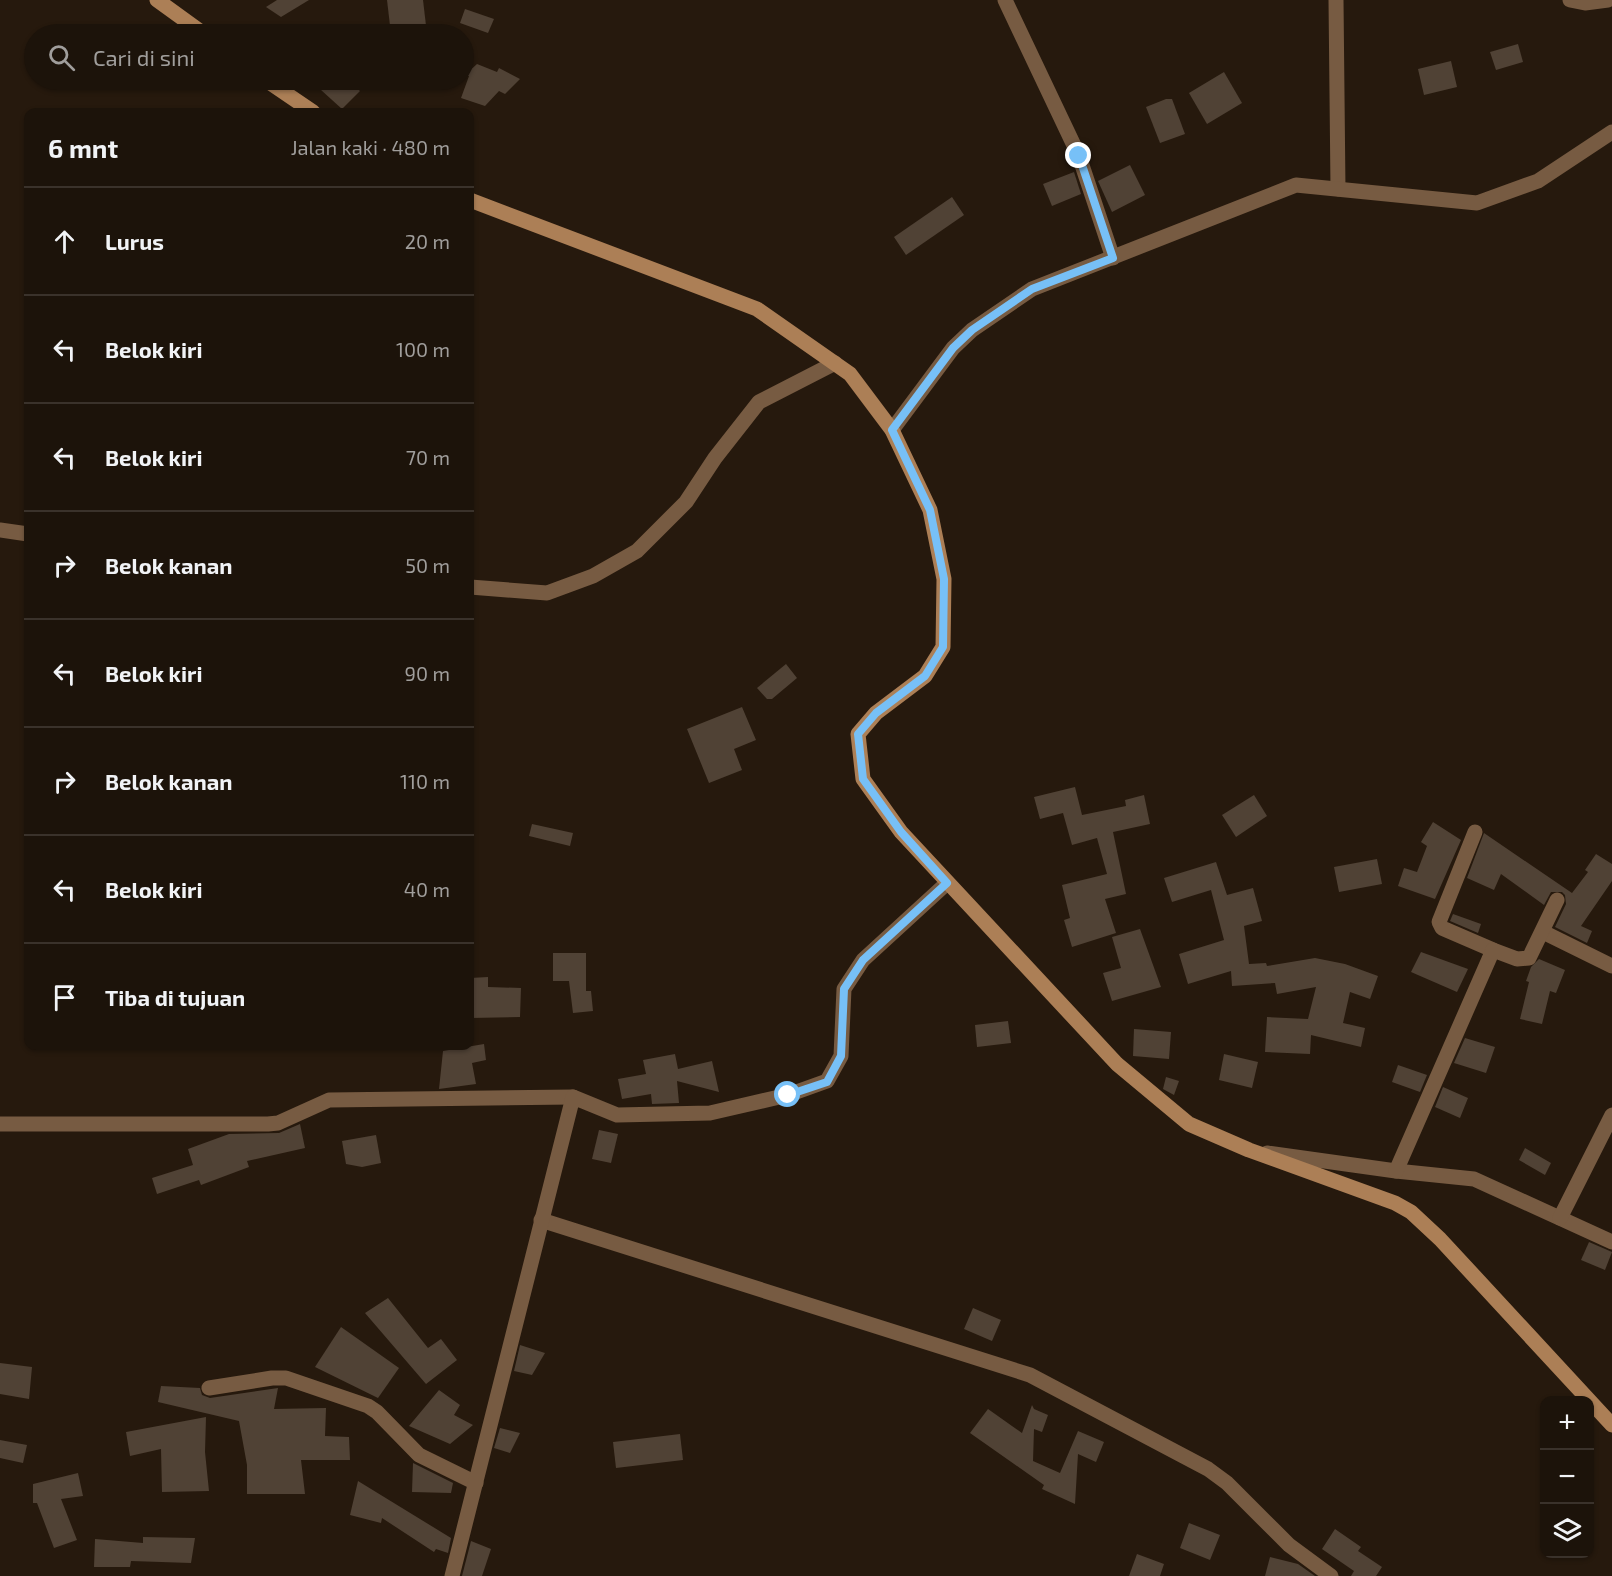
<!DOCTYPE html>
<html lang="id">
<meta charset="utf-8">
<style>
body{margin:0;font-family:"Exo 2",sans-serif;background:#251c13;color:#f1f3f6}
.controls{position:absolute;right:18px;bottom:18px;display:grid;overflow:hidden;border-radius:12px;box-shadow:0 2px 4px #0004}
.controls button{width:54px;height:54px;display:grid;place-items:center;padding:0;border:0;border-bottom:2px solid #3a322b;background:#1c130a;color:#f1f3f6;font:30px sans-serif}
.stop{position:absolute;width:18px;height:18px;margin:-14px;border:4px solid #77c0f7;border-radius:50%;background:#fff}
.stop.end{background:#77c0f7;border-color:#fff;box-shadow:0 2px 6px #0008}
.list{margin:0;padding:0;list-style:none}
h2{display:flex;justify-content:space-between;align-items:center;height:78px;margin:0;padding:0 24px;font-size:26px}
h2 small{font-size:20px;font-weight:400;color:#a09e9c}
.list li{display:grid;grid-template-columns:39px 1fr auto;gap:18px;align-items:center;box-sizing:border-box;height:108px;padding:0 24px;border-top:2px solid #3a322b}
.list b{display:block;font-size:22px;white-space:nowrap}
.list em{font-size:20px;font-style:normal;color:#a09e9c}
.icon{flex:none;width:33px;height:33px;fill:none;stroke:currentColor;stroke-width:2;stroke-linecap:round;stroke-linejoin:round}
.map{position:relative;flex:none;width:1612px;height:1576px;overflow:hidden}
.search{position:absolute;background:#1c130a;box-shadow:0 2px 4px #0004;left:24px;top:24px;width:450px;height:66px;display:flex;align-items:center;gap:15px;box-sizing:border-box;padding:0 21px;border-radius:33px;color:#a09e9c;font-size:22px}
.panel{position:absolute;background:#1c130a;box-shadow:0 2px 4px #0004;left:24px;top:108px;width:450px;height:942px;border-radius:12px}
.map>svg:first-child{display:block}
.building{fill:#504235}
.lines{fill:none;stroke-linecap:round;stroke-linejoin:round}
.street{stroke:#775b42;stroke-width:15}
.secondary{stroke:#ac7f56;stroke-width:15}
.route{stroke:#77c0f7;stroke-width:8}
</style>
<div class="map">
<svg width="1612" height="1576" viewBox="0 0 1612 1576">
<rect width="100%" height="100%" fill="#26190d"/>
<!-- building -->
<g class="building">
<path d="M277,0H309L281,17L266,7Z"/>
<path d="M387,0H423L427,34H391Z"/>
<path d="M465,9L494,19L488,33L460,23Z"/>
<path d="M1518,44L1523,62L1496,70L1490,52Z"/>
<path d="M1451,61L1457,87L1424,95L1418,69Z"/>
<path d="M477,64L497,72L499,68L520,79L505,94L499,91L485,106L461,98L469,76L465,75Z"/>
<path d="M1224,72L1242,103L1207,124L1189,93Z"/>
<path d="M310,80H348L360,91L342,109Z"/>
<path d="M1166,99H1172L1185,134L1160,143L1146,107Z"/>
<path d="M1130,165L1145,195L1112,212L1098,181Z"/>
<path d="M1074,172L1081,194L1052,206L1043,184Z"/>
<path d="M952,197L964,215L906,255L894,237Z"/>
<path d="M786,664L797,678L772,699H767L757,688Z"/>
<path d="M742,707L756,740L734,749L742,770L709,783L687,729Z"/>
<path d="M1075,787L1082,815L1126,806L1125,800L1144,795L1150,824L1113,832L1126,894L1105,899L1116,933L1072,947L1064,920L1070,918L1062,885L1107,874L1097,838L1072,845L1063,813L1040,819L1034,797Z"/>
<path d="M1254,795L1267,816L1236,837L1222,815Z"/>
<path d="M1433,822L1461,840L1435,899L1398,886L1404,868L1417,872L1427,846L1421,842Z"/>
<path d="M532,824L573,833L570,846L529,836Z"/>
<path d="M1484,833L1572,893L1588,872L1585,870L1596,854L1612,864V881L1581,926L1592,931L1587,943L1555,927L1566,904L1565,895L1562,892H1551L1544,905L1501,874L1494,890L1467,878Z"/>
<path d="M1377,859L1382,884L1339,892L1334,867Z"/>
<path d="M1216,862L1227,895L1253,888L1262,921L1244,926L1249,964L1266,963L1267,966L1315,958L1345,964L1378,976L1370,999L1350,992L1343,1023L1365,1028L1361,1047L1311,1035L1310,1054L1265,1052L1267,1017L1308,1019L1316,987L1277,994L1275,983L1232,986L1231,971L1188,984L1179,954L1224,940L1211,890L1172,902L1164,878Z"/>
<path d="M1453,914L1481,924L1478,933L1450,921Z"/>
<path d="M1140,929L1161,987L1112,1001L1103,973L1121,968L1112,937Z"/>
<path d="M1421,952L1468,969L1457,992L1411,972Z"/>
<path d="M553,953H586V991H591L593,1011L573,1013L569,981H553Z"/>
<path d="M1539,959L1565,970L1556,993L1550,991L1542,1024L1520,1019L1529,982L1526,981L1531,967Z"/>
<path d="M488,977V987L521,988L520,1017L470,1018V978Z"/>
<path d="M1008,1021L1011,1043L977,1047L975,1025Z"/>
<path d="M1134,1029L1171,1032L1169,1059L1133,1056Z"/>
<path d="M1465,1038L1495,1047L1486,1073L1454,1063Z"/>
<path d="M484,1044L486,1060L472,1063L476,1084L439,1089L443,1051Z"/>
<path d="M675,1054L678,1069L712,1061L719,1092L677,1081L679,1103L652,1104L651,1094L622,1099L618,1079L646,1074L643,1060Z"/>
<path d="M1224,1054L1258,1062L1252,1088L1219,1080Z"/>
<path d="M1398,1065L1427,1075L1420,1092L1392,1082Z"/>
<path d="M1166,1077L1179,1081L1174,1095L1163,1089Z"/>
<path d="M1443,1087L1468,1098L1460,1118L1435,1107Z"/>
<path d="M300,1124L305,1148L247,1161L249,1167L201,1185L199,1180L157,1194L152,1178L193,1165L188,1149L229,1134L279,1133Z"/>
<path d="M599,1130L618,1134L611,1163L592,1159Z"/>
<path d="M376,1135L381,1163L362,1167L346,1164L342,1141Z"/>
<path d="M1525,1148L1551,1163L1545,1175L1519,1160Z"/>
<path d="M1589,1242L1612,1252L1605,1270L1581,1260Z"/>
<path d="M388,1298L428,1348L441,1339L457,1360L426,1384L365,1313Z"/>
<path d="M973,1308L1001,1320L992,1341L964,1329Z"/>
<path d="M341,1327L399,1368L378,1398L315,1367Z"/>
<path d="M520,1345L545,1353L532,1375L514,1371Z"/>
<path d="M0,1363L32,1367L29,1399L0,1394Z"/>
<path d="M161,1386L200,1388L202,1395L210,1398L278,1388L274,1409L326,1408L325,1436L349,1437L350,1460H301L305,1494H247V1465L239,1421L158,1402Z"/>
<path d="M439,1390L460,1405L454,1415L473,1425L450,1444L409,1426Z"/>
<path d="M1032,1405L1034,1409L1048,1415L1042,1432L1034,1429L1033,1461L1060,1473L1078,1431L1104,1442L1096,1462L1078,1454L1075,1504L1042,1489L1044,1485L970,1433L988,1409L1022,1433Z"/>
<path d="M206,1417L205,1452L209,1491L162,1492L161,1449L130,1456L126,1432Z"/>
<path d="M500,1428L520,1433L510,1453L494,1448Z"/>
<path d="M680,1434L683,1460L616,1468L613,1442Z"/>
<path d="M0,1440L27,1445L23,1463L0,1458Z"/>
<path d="M413,1463L453,1483L451,1493L412,1492Z"/>
<path d="M78,1473L83,1496L61,1499L77,1540L54,1548L37,1503H33V1484Z"/>
<path d="M358,1481L451,1538L448,1553L436,1549L434,1552L382,1518L381,1523L350,1515Z"/>
<path d="M1189,1523L1220,1535L1210,1560L1180,1548Z"/>
<path d="M1335,1529L1361,1547L1358,1551L1382,1567L1376,1576H1351L1354,1571L1322,1549Z"/>
<path d="M143,1537L195,1538L191,1563L131,1561L130,1567H94L95,1539L143,1543Z"/>
<path d="M471,1541L491,1549L482,1576H462Z"/>
<path d="M1137,1554L1164,1564L1160,1576H1129Z"/>
<path d="M1270,1557L1298,1564L1315,1576H1265Z"/>
</g>
<g class="lines">
<!-- street -->
<g class="street">
<path d="M1005,0L1079,156L1113,258"/>
<path d="M1336,0L1338,189"/>
<path d="M1570,0L1585,3L1608,0"/>
<path d="M892,430L953,348L972,330L1032,289L1296,185L1477,203L1538,181L1612,132"/>
<path d="M0,530L28,534"/>
<path d="M470,587L547,593L593,576L637,551L686,502L715,458L759,402L835,363"/>
<path d="M1475,832L1439,922L1442,928L1493,950"/>
<path d="M1543,932L1612,966"/>
<path d="M0,1124H268L278,1123L329,1100L573,1097"/>
<path d="M1267,1153L1396,1171L1474,1179L1612,1242"/>
<path d="M1396,1171L1493,950L1517,959L1529,958L1557,900"/>
<path d="M1560,1218L1612,1115"/>
<path d="M541,1220L1030,1375L1208,1469L1227,1483L1289,1545L1331,1576"/>
<path d="M209,1388L272,1378H286L368,1406L377,1412L419,1455L476,1483"/>
<path d="M452,1576L573,1097L617,1115L710,1113L788,1095L827,1081L841,1056L844,989L863,960L947,883"/>
</g>
<!-- secondary -->
<g class="secondary">
<path d="M157,0L204,34"/>
<path d="M266,80L313,112"/>
<path d="M470,200L757,309L850,374L892,430L930,510L944,579L943,647L925,676L876,713L858,734L863,779L901,832L1117,1064L1189,1124L1249,1150L1395,1203L1411,1212L1440,1239L1612,1425"/>
</g>
</g>
<g class="lines">
<!-- route -->
<path class="route" d="M788,1095L827,1082L841,1056L844,989L863,960L947,883L901,832L863,779L858,734L876,713L925,676L943,647L944,579L930,510L892,430L953,348L972,330L1032,289L1113,258L1079,156"/>
</g>
</svg>
<div class="controls">
<button>+</button>
<button>−</button>
<button><svg class="icon" aria-label="layers" viewBox="0 0 24 24"><path d="M12 4l9 5-9 5-9-5zM3 14l9 5 9-5"/></svg></button>
</div>
<div class="stop" style="left:788px;top:1095px"></div>
<div class="stop end" style="left:1079px;top:156px"></div>
<div class="search"><svg class="icon" aria-label="search" viewBox="0 0 24 24"><circle cx="10" cy="10" r="6"/><path d="M15 15l6 6"/></svg>Cari di sini</div>
<section class="panel">
<h2>6 mnt<small>Jalan kaki · 480 m</small></h2>
<ul class="list">
<li><svg class="icon" aria-label="ahead" viewBox="0 0 24 24"><path d="M12 20V5M6 11l6-6 6 6"/></svg><div><b>Lurus</b></div><em>20 m</em></li>
<li><svg class="icon" aria-label="left" viewBox="0 0 24 24"><path d="M17 20v-9H6M10 6l-5 5 5 5"/></svg><div><b>Belok kiri</b></div><em>100 m</em></li>
<li><svg class="icon" aria-label="left" viewBox="0 0 24 24"><path d="M17 20v-9H6M10 6l-5 5 5 5"/></svg><div><b>Belok kiri</b></div><em>70 m</em></li>
<li><svg class="icon" aria-label="right" viewBox="0 0 24 24"><path d="M7 20v-9h11M14 6l5 5-5 5"/></svg><div><b>Belok kanan</b></div><em>50 m</em></li>
<li><svg class="icon" aria-label="left" viewBox="0 0 24 24"><path d="M17 20v-9H6M10 6l-5 5 5 5"/></svg><div><b>Belok kiri</b></div><em>90 m</em></li>
<li><svg class="icon" aria-label="right" viewBox="0 0 24 24"><path d="M7 20v-9h11M14 6l5 5-5 5"/></svg><div><b>Belok kanan</b></div><em>110 m</em></li>
<li><svg class="icon" aria-label="left" viewBox="0 0 24 24"><path d="M17 20v-9H6M10 6l-5 5 5 5"/></svg><div><b>Belok kiri</b></div><em>40 m</em></li>
<li><svg class="icon" aria-label="arrive" viewBox="0 0 24 24"><path d="M6 21V4h12l-3 4 3 4H6"/></svg><div><b>Tiba di tujuan</b></div></li>
</ul>
</section>
</div>
